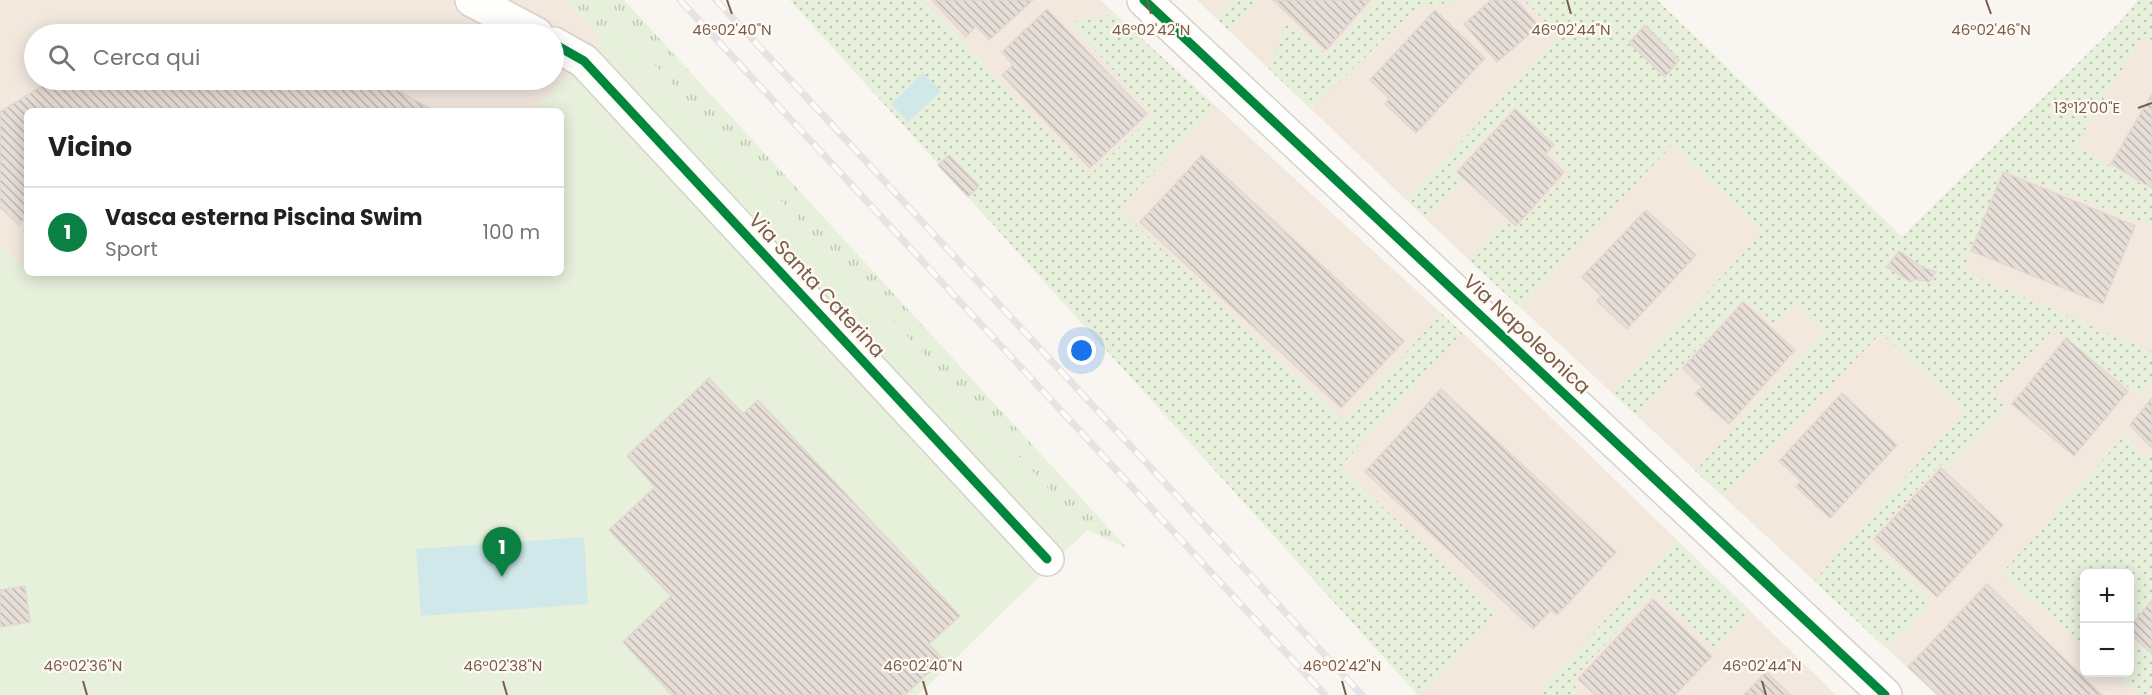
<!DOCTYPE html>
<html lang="it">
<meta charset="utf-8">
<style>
body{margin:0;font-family:Poppins,sans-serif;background:#f6f6f6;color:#202124}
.controls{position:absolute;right:18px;bottom:18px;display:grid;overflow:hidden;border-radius:9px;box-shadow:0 3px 15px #0003}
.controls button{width:54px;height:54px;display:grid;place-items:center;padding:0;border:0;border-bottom:2px solid #e0e0e0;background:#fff;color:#202124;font:30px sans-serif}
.you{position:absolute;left:1082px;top:351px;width:21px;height:21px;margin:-15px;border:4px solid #fff;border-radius:50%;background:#1a73e8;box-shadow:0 0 0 9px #1a73e833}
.badge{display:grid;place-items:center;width:39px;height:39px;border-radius:50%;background:#0b8043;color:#fff;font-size:20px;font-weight:700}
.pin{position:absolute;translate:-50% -50px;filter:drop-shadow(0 2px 3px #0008)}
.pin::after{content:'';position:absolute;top:32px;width:21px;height:18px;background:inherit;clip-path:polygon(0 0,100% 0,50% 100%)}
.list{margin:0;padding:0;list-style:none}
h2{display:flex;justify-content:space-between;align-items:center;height:78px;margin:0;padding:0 24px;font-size:26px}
h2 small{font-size:20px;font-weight:400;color:#757577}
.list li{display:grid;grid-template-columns:39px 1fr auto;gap:18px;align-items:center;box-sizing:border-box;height:90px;padding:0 24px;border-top:2px solid #e0e0e0}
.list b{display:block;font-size:22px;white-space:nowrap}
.list p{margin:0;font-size:20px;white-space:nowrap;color:#757577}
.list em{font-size:20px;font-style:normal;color:#757577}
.icon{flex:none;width:33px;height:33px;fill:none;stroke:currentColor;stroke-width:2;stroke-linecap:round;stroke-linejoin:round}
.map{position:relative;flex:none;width:2152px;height:695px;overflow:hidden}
.search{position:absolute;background:#fff;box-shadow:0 3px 15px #0003;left:24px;top:24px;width:540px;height:66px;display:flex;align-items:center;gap:15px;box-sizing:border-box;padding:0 21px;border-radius:33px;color:#757577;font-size:22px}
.panel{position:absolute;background:#fff;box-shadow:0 3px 15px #0003;left:24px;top:108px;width:540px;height:168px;border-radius:9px}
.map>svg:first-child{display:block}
.residential{fill:#f2e8de;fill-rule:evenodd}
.grass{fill:url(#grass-tufts)}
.garden{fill:url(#garden-dots)}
.pitch{fill:#e7f0db}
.water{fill:#d0e8ea}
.building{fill:url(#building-back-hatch);stroke:#e2d8d2;stroke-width:1.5}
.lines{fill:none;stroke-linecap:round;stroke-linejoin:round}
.street-casing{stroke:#d7d1cb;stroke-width:36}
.street{stroke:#fefefd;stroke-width:33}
.rail-casing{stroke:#e6e3e7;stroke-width:7}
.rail{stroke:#fffaf3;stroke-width:4.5;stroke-dasharray:14;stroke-linecap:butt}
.cycleway-casing{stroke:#fffaf3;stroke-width:13}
.cycleway{stroke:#00873e;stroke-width:9}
.ticks{fill:none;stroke:#7a5c4d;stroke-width:2}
.labels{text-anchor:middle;stroke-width:4.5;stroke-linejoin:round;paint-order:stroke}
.street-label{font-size:20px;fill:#7a5c4d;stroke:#fffaf3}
.ticks-label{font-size:15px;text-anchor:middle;fill:#7a5c4d;stroke:#fffaf3;stroke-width:4.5;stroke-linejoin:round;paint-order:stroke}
</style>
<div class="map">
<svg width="2152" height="695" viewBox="0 0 2152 695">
<defs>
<pattern id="grass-tufts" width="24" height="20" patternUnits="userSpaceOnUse" patternTransform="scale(1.5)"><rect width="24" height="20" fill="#e7f0db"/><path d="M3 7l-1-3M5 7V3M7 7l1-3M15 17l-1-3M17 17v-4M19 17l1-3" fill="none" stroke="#c0c6b4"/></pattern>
<pattern id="garden-dots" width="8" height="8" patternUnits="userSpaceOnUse" patternTransform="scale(1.5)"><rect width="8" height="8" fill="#e7f0db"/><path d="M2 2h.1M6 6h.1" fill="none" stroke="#c0c6b4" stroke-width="1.8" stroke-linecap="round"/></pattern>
<pattern id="building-back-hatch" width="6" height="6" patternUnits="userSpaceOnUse" patternTransform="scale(1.5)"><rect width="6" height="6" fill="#e6ded7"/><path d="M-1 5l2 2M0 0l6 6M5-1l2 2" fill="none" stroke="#bfb7b1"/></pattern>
</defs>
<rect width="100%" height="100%" fill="#f9f5f0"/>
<!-- residential -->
<g class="residential">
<path d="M0,0H566L603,41L533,111H27V270L0,243ZM34,34H554V80H34Z"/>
<path d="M790,0H1100L1494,362L1836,695H1418Z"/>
<path d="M1197,0H1657L1902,237L2120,22L2138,0H2152V695H1937L1469,260ZM2084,574H2130V672H2084Z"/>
</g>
<!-- grass -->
<path class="grass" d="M566,0H624L1127,548L1087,530L611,18L603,41Z"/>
<!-- garden -->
<g class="garden">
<path d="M790,0H923L1089,176L1154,114L1070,23L1115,14L1215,106L1119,209L1345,422L1441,313L1462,333L1340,467L1495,612L1422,695H1418Z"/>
<path d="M1233,0H1257L1229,31L1216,18Z"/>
<path d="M1376,0H1471L1417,7L1311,109L1269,69L1287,22L1327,55Z"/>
<path d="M1524,0H1657L1902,237L2120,22L2138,0H2152V40L2143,35L2075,146L2152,190V226L2002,170L1963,271L2152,352V382L2140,397L2054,329L1993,391L2005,408L1948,468L1941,464L1869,541L1933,602L1887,649L1814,581L1965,410L1881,333L1724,497L1695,471L1826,330L1796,303L1776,326L1744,298L1636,415L1613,393L1763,232L1672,145L1520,307L1469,260L1505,221L1516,229L1570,174L1552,155L1559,147L1515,106L1453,171L1462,180L1426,218L1407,200L1559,36Z"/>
<path d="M2124,436L2146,459L2152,453V695H2139L2114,673L2130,672V574H2084V646L2002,573Z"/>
<path d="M1677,540L1751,612L1715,648L1654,592L1571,681L1581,695H1538Z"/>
</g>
<!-- pitch -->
<path class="pitch" d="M611,18L1087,530L918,695H905L943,660L929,644L959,616L758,400L743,414L709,378L627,455L655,487L610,530L671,596L623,642L672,695H0V243L27,270V273H561V111H533L603,41Z"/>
<!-- water -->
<g class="water">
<path d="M923,73L941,91L908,122L891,104Z"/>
<path d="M584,537L588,604L421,616L416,549Z"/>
</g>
<!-- building -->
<g class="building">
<path d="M932,0H1033L989,40L976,26L966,37Z"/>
<path d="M1273,0H1370L1326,50Z"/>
<path d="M1491,0H1516L1539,26L1497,62L1464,24Z"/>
<path d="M1047,9L1147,114L1090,168L1002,75L1013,65L1002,52Z"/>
<path d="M1435,10L1485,58L1416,133L1385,104L1389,98L1370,80Z"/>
<path d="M1645,25L1679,60L1665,77L1629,43Z"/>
<path d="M56,80H378L435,111H27V216L19,225L0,207V112L42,86Z"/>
<path d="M2152,94V188L2111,164Z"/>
<path d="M1515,109L1554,145L1545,154L1564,172L1516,226L1457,172Z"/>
<path d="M949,155L979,186L968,197L938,165Z"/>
<path d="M1202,155L1404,341L1341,408L1140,222Z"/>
<path d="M2003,172L2135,226L2103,304L1971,251Z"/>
<path d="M1646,210L1696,255L1627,329L1597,301L1601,296L1582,277Z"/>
<path d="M1899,251L1922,267L1936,272L1929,282L1914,279L1911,282L1887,267Z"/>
<path d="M1743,302L1795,350L1729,424L1695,394L1702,387L1683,368Z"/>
<path d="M2066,338L2128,391L2074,456L2012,404Z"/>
<path d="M709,378L743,414L758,400L960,616L929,644L943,659L905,695H672L623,642L671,596L609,530L655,487L627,456Z"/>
<path d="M1441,389L1616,552L1557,615L1551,610L1533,629L1365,472Z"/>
<path d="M1842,393L1897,445L1830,518L1796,487L1801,481L1779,461Z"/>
<path d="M2152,398V448L2130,425Z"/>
<path d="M1941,468L2003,525L1937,597L1874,539Z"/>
<path d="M1987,584L2102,695H1938L1908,667Z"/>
<path d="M25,586L30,622L0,627V590Z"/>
<path d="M1653,599L1712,656L1675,695H1595L1578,679Z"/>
<path d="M2152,600V654L2130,634V627Z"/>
<path d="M1766,672L1791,695H1744Z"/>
</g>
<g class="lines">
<defs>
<g id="street">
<path d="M472,0L536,34"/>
<path d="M1144,0L1885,695"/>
<path d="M554,44L584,61L1047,559"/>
</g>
</defs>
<!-- street casing -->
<use href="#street" class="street-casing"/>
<!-- street -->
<use href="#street" class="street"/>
<defs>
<g id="rail">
<path d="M680,0L1325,695"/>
<path d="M716,0L1362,695"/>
</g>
</defs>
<!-- rail casing -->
<use href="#rail" class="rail-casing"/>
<!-- rail -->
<use href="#rail" class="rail"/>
<defs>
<g id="cycleway">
<path d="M1144,0L1885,695"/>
<path d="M554,44L584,61L1047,559"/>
</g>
</defs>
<!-- cycleway casing -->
<use href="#cycleway" class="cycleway-casing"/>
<!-- cycleway -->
<use href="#cycleway" class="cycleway"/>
</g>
<!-- ticks -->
<path class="ticks" d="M727,0L732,14M1147,0L1151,14M1567,0L1571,14M1986,0L1991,14M2138,108L2152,103M83,681L87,695M503,681L507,695M923,681L927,695M1342,681L1346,695M1762,681L1766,695"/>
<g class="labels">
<!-- street labels -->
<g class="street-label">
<text transform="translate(817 285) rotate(47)" y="7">Via Santa Caterina</text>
<text transform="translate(1527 334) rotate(43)" y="7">Via Napoleonica</text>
</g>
</g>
<g class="ticks-label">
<text x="732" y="35">46°02'40"N</text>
<text x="1151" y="35">46°02'42"N</text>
<text x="1571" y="35">46°02'44"N</text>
<text x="1991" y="35">46°02'46"N</text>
<text x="2087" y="113">13°12'00"E</text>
<text x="83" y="671">46°02'36"N</text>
<text x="503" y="671">46°02'38"N</text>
<text x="923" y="671">46°02'40"N</text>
<text x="1342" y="671">46°02'42"N</text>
<text x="1762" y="671">46°02'44"N</text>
</g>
</svg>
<div class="controls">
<button>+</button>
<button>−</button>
</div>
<div class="you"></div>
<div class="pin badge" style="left:502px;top:577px">1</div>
<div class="search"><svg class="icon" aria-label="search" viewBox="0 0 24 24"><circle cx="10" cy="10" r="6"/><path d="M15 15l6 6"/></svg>Cerca qui</div>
<section class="panel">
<h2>Vicino<small></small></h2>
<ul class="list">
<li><span class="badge">1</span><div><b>Vasca esterna Piscina Swim</b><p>Sport</p></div><em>100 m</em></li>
</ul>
</section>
</div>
